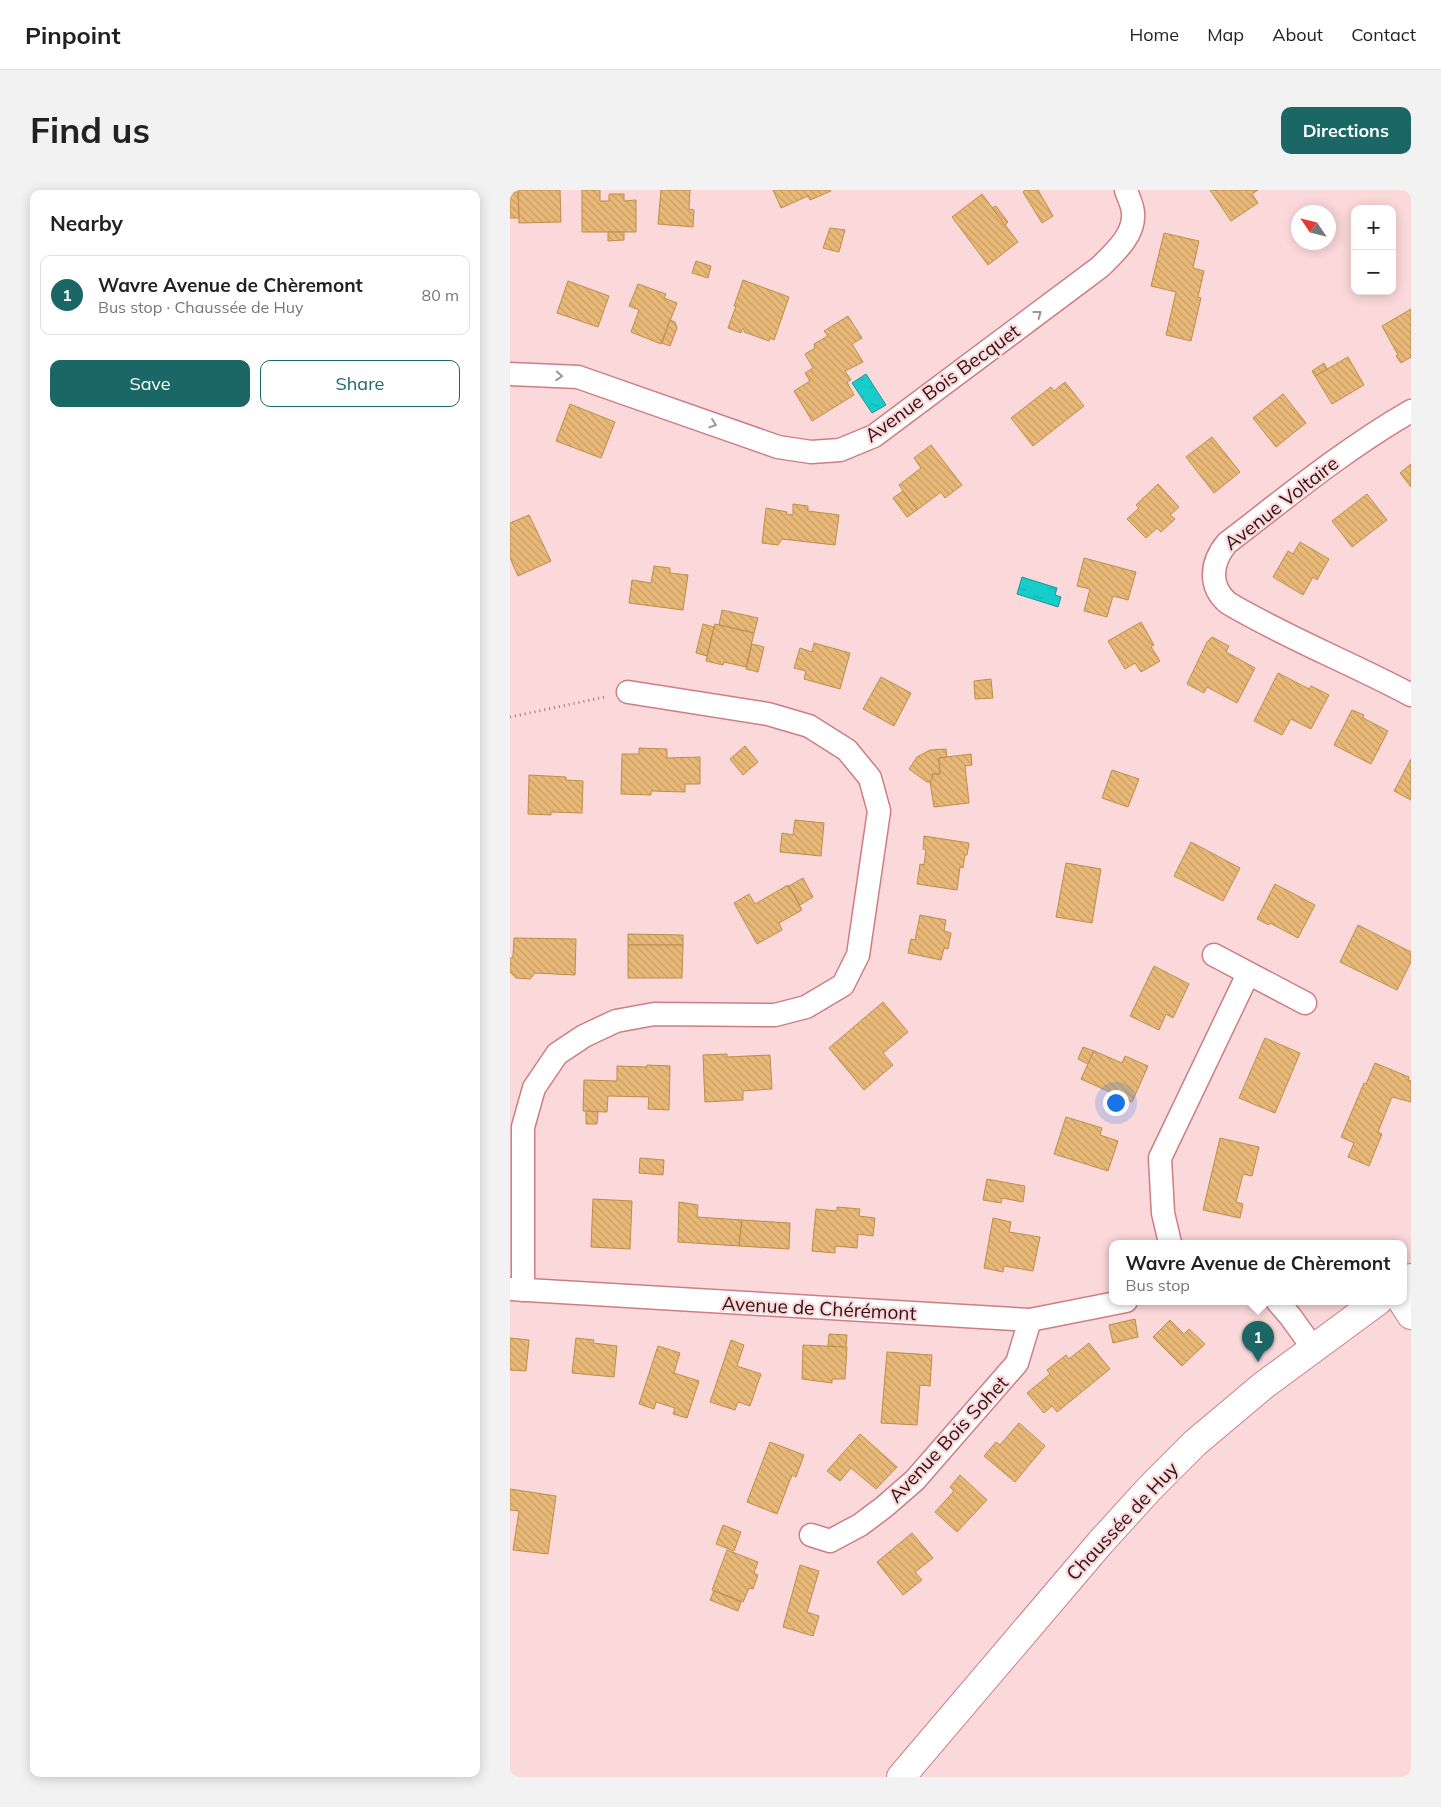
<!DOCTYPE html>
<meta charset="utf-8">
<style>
body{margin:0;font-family:Mulish,sans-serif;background:#f2f2f2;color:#222}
.controls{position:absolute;right:15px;top:15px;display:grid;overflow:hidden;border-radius:10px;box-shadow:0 2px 12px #0003}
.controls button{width:45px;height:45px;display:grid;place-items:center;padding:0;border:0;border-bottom:1px solid #e0e0e0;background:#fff;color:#222;font:25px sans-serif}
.compass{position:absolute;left:781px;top:15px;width:45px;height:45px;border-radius:50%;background:#fff;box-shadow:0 2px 12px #0003;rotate:305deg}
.you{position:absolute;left:605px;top:912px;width:18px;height:18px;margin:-12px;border:4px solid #fff;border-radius:50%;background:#1a73e8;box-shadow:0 0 0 8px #1a73e833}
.badge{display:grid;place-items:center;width:32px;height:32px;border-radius:50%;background:#1a6766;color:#fff;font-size:16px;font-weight:700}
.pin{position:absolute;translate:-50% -41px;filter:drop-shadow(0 1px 2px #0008)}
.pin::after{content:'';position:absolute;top:26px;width:18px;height:15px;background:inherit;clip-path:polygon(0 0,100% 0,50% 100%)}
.popup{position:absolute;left:599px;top:1050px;width:298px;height:65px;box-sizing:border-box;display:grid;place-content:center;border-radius:10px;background:#fff;filter:drop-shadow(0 1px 4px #0005);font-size:16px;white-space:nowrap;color:#767676}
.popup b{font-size:19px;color:#222}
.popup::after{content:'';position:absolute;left:50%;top:100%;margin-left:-10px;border:10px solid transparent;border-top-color:#fff}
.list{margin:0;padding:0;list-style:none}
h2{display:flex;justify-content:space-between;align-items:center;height:65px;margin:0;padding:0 20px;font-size:21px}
h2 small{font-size:16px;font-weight:400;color:#767676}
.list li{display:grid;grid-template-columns:32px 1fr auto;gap:15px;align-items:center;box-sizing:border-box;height:80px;margin:0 10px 10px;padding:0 10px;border:1px solid #e0e0e0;border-radius:10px}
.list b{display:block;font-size:19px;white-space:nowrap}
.list p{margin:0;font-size:16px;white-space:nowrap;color:#767676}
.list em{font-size:16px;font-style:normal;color:#767676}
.actions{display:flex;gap:10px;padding:15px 20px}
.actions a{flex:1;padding:11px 0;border:1px solid #1a6766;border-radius:10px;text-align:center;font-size:18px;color:#1a6766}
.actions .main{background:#1a6766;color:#fff}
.map{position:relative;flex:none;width:901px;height:1587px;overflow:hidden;border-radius:10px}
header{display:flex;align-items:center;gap:30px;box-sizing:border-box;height:70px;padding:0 25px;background:#fff;border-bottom:1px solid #e0e0e0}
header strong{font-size:24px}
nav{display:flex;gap:28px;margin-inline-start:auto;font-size:18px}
.intro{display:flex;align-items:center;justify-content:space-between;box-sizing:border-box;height:120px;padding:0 30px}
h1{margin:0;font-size:35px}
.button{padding:12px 22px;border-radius:10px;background:#1a6766;color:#fff;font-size:18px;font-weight:700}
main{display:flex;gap:30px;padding:0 30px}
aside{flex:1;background:#fff;border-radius:10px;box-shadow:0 2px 12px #0003}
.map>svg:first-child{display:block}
.water{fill:url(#water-ripples);stroke:#1e9595}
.building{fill:url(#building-back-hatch);stroke:#bc8e4d}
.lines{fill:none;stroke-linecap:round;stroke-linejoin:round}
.street-casing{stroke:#cd7e85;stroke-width:25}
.secondary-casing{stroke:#cd7e85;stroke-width:30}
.path{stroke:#9c7c7e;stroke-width:3;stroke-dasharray:1 4;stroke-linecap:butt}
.street{stroke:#fff;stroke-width:22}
.secondary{stroke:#fff;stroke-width:28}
.oneway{stroke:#a19496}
.labels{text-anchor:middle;stroke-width:4.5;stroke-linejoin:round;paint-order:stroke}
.street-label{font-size:19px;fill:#2f1115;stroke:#fbd8da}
</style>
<header>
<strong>Pinpoint</strong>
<nav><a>Home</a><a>Map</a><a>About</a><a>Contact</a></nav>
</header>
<div class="intro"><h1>Find us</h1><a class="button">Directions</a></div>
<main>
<aside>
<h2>Nearby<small></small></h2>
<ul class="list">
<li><span class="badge">1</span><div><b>Wavre Avenue de Chèremont</b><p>Bus stop · Chaussée de Huy</p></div><em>80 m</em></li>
</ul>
<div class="actions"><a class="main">Save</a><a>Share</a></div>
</aside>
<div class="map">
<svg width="901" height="1587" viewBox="0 0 901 1587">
<defs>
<pattern id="water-ripples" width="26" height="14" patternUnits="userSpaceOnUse" patternTransform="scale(1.25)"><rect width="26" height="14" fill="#17cdcc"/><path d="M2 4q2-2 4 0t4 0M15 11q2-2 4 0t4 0" fill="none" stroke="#16afae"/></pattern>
<pattern id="building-back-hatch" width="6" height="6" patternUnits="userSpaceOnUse" patternTransform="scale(1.25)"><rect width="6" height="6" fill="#e8b877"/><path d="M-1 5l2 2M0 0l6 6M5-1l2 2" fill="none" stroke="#c79d66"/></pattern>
</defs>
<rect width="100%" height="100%" fill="#fbd8da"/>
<!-- water -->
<g class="water">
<path d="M356,184L376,215L362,223L342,193Z"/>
<path d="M512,387L547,398L545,405L551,407L548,417L507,404Z"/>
</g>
<!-- building -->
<g class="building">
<path d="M8,0H50L51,32L9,33Z"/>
<path d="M72,0H90V11H99V4H114V11L126,10V42H72Z"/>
<path d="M151,0H180L179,19L184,20L183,37L148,34Z"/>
<path d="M263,0H320L321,1L300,10L298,6L271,18Z"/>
<path d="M515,0H528L543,26L532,33L513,2Z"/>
<path d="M700,0H748L742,4L748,13L721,31Z"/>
<path d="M0,2H8L9,28H0Z"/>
<path d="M472,4L508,52L478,75L442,27Z"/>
<path d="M486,16L498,32L495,35L482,18Z"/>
<path d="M320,38L335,40L329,62L313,58Z"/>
<path d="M98,42H114V50L98,51Z"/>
<path d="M654,43L689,51L683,78L694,81L688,107L691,108L681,151L656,145L666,102L641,96Z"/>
<path d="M186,71L201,76L198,88L182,83Z"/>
<path d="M233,90L279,107L264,150L260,148L259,151L234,142V139H232L231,143L218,138L226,116H224Z"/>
<path d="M58,91L99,106L88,137L47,123Z"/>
<path d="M128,94L156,104L154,108L167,113L151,154L121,142L129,120L119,116Z"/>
<path d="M901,119V167L891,173L886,166L888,165L872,136Z"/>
<path d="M338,126L352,148L342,154L353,172L335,181L341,190L337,192L344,205L302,231L284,201L300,191L295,183L303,178L295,164L305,158L304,154L318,146L314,141Z"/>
<path d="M160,130L165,132L167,138L160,156L152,153Z"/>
<path d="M838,167L854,195L822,214L805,186Z"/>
<path d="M814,173L817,179L805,186L802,181Z"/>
<path d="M555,192L574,216L523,256L501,228L541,197L544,201Z"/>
<path d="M773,204L796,233L766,257L743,228Z"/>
<path d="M60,214L105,232L91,268L46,251Z"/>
<path d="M702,247L730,282L704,303L676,267Z"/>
<path d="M421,255L452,295L435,308L431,302L407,320L389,295L411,278L404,268Z"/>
<path d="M901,274V297L890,283Z"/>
<path d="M648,294L669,317L660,325L665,329L651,342L647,338L636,348L617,329L629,318L626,315Z"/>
<path d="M393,301L407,320L397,327L383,308Z"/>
<path d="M857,304L877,330L842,357L822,331Z"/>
<path d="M283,314L298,316V321L329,325L325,355L272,349L268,355L252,353L256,318L277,322L276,324L283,325Z"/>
<path d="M19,325L41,371L8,386L0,368V333Z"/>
<path d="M790,352L819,369L807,390L803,387L793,405L763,387L778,361L783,364Z"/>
<path d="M574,368L626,382L618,410L603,406L597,427L574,421L580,399L567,396Z"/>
<path d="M144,376L160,378V383L178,385L173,420L119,413L122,390L141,393Z"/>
<path d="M212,420L248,428L244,443L209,435Z"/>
<path d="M631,432L644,455L641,457L650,471L631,482L625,473L615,479L598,451Z"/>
<path d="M193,434L204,437L197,466L186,463Z"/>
<path d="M205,434L244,443L236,477L214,472L213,475L196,471Z"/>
<path d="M702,447L719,456L716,462L745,478L727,513L697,497L694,503L677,494L697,452Z"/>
<path d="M304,453L340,463L330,499L294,489L296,481L284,478L290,458L302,462Z"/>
<path d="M242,454L254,457L248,482L236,479Z"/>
<path d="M768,483L799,499L801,496L819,505L801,539L781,529L772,545L744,531Z"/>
<path d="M371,487L401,503L384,536L353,519Z"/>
<path d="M481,489L483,508L465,509L464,491Z"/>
<path d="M842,520L854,525L853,528L878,541L861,574L824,555Z"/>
<path d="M235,556L248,572L233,585L220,569Z"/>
<path d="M129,558L157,559V568L190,567V594H175V602L141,601V605L111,604L112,564H129Z"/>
<path d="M436,559L437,567L429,568L430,584H422L423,587L420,592H417L399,579L407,567L420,560Z"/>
<path d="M461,564L462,575L455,576L459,613L424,617L420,592L423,587L422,584H430L429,568Z"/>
<path d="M901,569V610L884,601Z"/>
<path d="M602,580L629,589L618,617L592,608Z"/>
<path d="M19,585L56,587V590L73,591L72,623L41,622V625L18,624Z"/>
<path d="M285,630L314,633L311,666L270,662L272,643L283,645Z"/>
<path d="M414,646L459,653L457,665H455L453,678L450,677L447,700L407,694L410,674L414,675L416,660L413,659Z"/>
<path d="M681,652L730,678L713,711L664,686Z"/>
<path d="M556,673L591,679L582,733L546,727Z"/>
<path d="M293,688L303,707L290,715L279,696Z"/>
<path d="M765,694L805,715L788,748L760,733L759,735L747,729Z"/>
<path d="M278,695L292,720L269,733L272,740L247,754L224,713L239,704L245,714Z"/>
<path d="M410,725L436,730L434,741L441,743L438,759L434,758L431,770L398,763L401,749L405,750Z"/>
<path d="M848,735L901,762V772L887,800L830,772Z"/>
<path d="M118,744L173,745V755H118Z"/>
<path d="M4,748L66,749L65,785L25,783L20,789L6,788L0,782V769L3,766Z"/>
<path d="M118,755H173L172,788H118Z"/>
<path d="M644,776L679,794L663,828L656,824L649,840L620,826Z"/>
<path d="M373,812L398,842L373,863L383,875L354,900L319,858Z"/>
<path d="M755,848L790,863L765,923L729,908Z"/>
<path d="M573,857L584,861L578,874L568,869Z"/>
<path d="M584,861L612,873L615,866L638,876L622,912L571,889Z"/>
<path d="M217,864V867L260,865L262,899L233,901V910L195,912L193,865Z"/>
<path d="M865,873L899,887L898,890L901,891V912L882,907L868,942L872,944L859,976L838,967L844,953L831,947L854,893L856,894Z"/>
<path d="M137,875L160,876L159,920L138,919L139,907L98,906L97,922L73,921L74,890L107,891V876L137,877Z"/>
<path d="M76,921L88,922L87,934H76Z"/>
<path d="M556,927L592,938L590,945L608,951L598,981L544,964Z"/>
<path d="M710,948L749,957L742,986L733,984L726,1012L733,1014L730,1028L693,1020Z"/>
<path d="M130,968L154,970L153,985L129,983Z"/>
<path d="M477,989L515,996L513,1012L492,1008L491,1013L473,1010Z"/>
<path d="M83,1009L122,1011L120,1059L81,1057Z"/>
<path d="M169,1012L188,1015L187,1027L232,1030L229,1056L168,1052Z"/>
<path d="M327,1017L350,1019L349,1026L365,1028L363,1046L348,1044L347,1058L325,1056V1063L302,1061L306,1019L327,1021Z"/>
<path d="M483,1028L501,1032L499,1042L530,1047L523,1081L494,1076L493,1082L474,1078Z"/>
<path d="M232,1030L280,1033L279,1059L229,1056Z"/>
<path d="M625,1129L628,1147L603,1153L599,1135Z"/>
<path d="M660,1130L674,1144L679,1139L695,1154L672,1176L643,1147Z"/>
<path d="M319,1144L337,1145L336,1157L318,1156Z"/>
<path d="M0,1148L19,1150L16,1181L0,1180Z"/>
<path d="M66,1148L84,1150L83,1153L107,1156L104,1187L62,1183Z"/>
<path d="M221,1150L234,1155L227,1176L251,1184L240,1216L228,1212L225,1220L200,1212Z"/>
<path d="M579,1153L600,1179L547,1222L542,1216L534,1223L517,1203L540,1184L537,1180L556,1165L559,1169Z"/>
<path d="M293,1155L337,1157L335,1189H322V1193L292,1189Z"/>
<path d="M148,1156L170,1163L164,1183L189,1191L177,1228L163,1224L165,1218L146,1212L144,1219L129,1214Z"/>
<path d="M377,1162L422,1165L420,1196L410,1195L407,1235L371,1233Z"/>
<path d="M509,1233L535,1256L505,1292L474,1266L486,1252L490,1255Z"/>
<path d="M350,1244L387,1277L366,1299L341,1278L330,1291L317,1281Z"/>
<path d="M260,1252L294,1265L286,1287L282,1285L267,1324L237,1312Z"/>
<path d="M450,1285L477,1310L447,1342L425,1322L444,1301L440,1297Z"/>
<path d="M0,1299L46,1306L38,1364L3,1360L9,1321L0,1320Z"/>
<path d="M213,1335L231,1342L224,1361L206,1354Z"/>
<path d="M402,1343L423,1368L405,1382L412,1390L393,1405L367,1372Z"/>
<path d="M217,1360L248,1372L244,1383L248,1385L243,1399L239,1398L233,1412L202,1400Z"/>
<path d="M290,1375L309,1381L297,1422L309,1426L303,1446L273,1437Z"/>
<path d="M204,1401L231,1412L228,1421L200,1410Z"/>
</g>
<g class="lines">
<defs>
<g id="street">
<path d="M0,184L68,187L268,257L301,262L330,260L364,246L590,77C604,63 625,45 623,23C623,16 618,7 616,0"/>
<path d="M901,221C835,259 777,307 717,353C701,372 698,396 718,413C777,448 841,473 901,505"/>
<path d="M704,765L795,813"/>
<path d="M660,1053L653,1023L650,968L738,784"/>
<path d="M0,1099L520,1130L616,1111"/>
<path d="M13,1100V937L24,898L47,864L74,846L106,831L144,824L265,825L296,817L333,795L348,765L369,621L360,588L337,560L299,536L258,524L118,502"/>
<path d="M767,1111L780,1126L803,1158"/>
<path d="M301,1345L320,1351L350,1335L374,1317L405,1290L507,1173L520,1130"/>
</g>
<g id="secondary">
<path d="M893,1093L901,1088"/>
<path d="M892,1111L901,1125"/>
<path d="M391,1587L590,1353L640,1298L685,1253L754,1195L868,1111"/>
</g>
</defs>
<!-- street casing -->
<use href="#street" class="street-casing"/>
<!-- secondary casing -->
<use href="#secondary" class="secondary-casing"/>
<!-- path -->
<path class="path" d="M0,527L95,507"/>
<!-- street -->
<use href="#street" class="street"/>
<!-- secondary -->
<use href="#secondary" class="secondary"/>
</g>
<!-- one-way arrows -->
<defs><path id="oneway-chevron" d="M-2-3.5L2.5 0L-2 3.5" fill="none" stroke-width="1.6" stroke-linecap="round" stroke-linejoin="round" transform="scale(1.25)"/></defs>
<g class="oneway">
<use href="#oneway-chevron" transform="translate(528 124) rotate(-37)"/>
<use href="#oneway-chevron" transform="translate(49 186) rotate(4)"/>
<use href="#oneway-chevron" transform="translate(203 234) rotate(19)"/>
</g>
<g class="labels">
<!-- street labels -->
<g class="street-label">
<text transform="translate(432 193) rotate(-36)" y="7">Avenue Bois Becquet</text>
<text transform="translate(771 313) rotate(-38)" y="7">Avenue Voltaire</text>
<text transform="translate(309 1118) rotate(3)" y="7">Avenue de Chérémont</text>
<text transform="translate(438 1249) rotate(-47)" y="7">Avenue Bois Sohet</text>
<text transform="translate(612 1331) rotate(-47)" y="7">Chaussée de Huy</text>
</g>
</g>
</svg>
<div class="controls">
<button>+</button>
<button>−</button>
</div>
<svg class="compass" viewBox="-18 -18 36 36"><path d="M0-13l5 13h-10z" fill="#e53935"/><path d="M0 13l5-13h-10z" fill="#767676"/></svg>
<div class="you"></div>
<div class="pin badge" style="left:748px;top:1172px">1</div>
<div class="popup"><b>Wavre Avenue de Chèremont</b>Bus stop</div>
</div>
</main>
